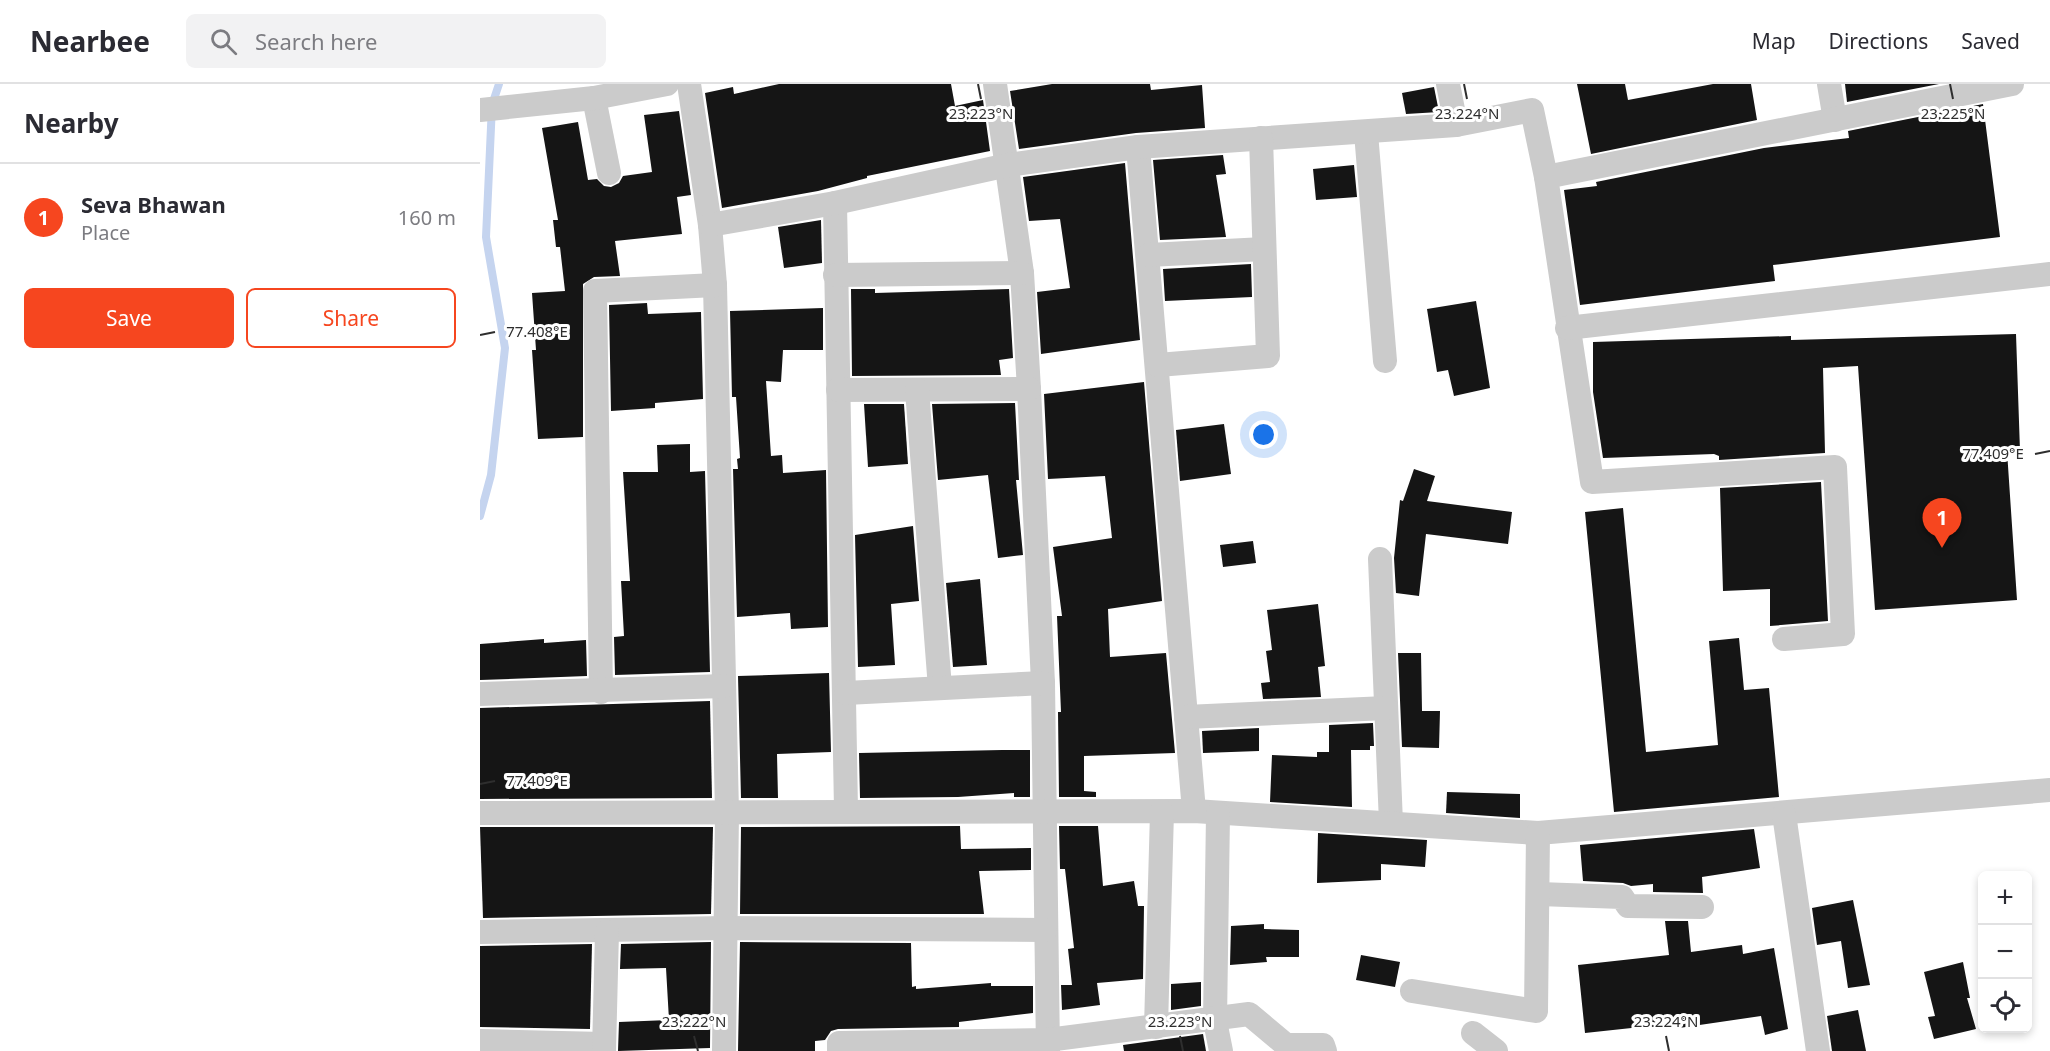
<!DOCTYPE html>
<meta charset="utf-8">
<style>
body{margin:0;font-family:"Noto Sans",sans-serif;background:#f2f2f3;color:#2b2b33}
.controls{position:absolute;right:18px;bottom:18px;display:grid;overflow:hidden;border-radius:9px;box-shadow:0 3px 9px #0003}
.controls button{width:54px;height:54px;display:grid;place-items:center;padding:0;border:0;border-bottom:2px solid #e1e1e2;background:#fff;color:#2b2b33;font:30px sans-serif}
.you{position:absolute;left:784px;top:351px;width:21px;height:21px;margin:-15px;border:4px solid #fff;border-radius:50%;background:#1a73e8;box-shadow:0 0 0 9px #1a73e833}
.badge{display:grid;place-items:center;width:39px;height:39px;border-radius:50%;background:#f6461f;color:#fff;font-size:20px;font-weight:700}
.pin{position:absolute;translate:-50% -50px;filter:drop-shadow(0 2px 3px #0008)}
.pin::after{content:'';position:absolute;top:32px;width:21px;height:18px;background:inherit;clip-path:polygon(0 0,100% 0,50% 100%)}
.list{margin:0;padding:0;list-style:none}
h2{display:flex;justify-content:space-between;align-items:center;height:78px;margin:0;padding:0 24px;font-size:26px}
h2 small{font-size:20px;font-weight:400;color:#7c7c81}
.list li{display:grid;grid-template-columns:39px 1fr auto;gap:18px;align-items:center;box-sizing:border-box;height:108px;padding:0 24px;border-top:2px solid #e1e1e2}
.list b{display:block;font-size:22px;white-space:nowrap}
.list p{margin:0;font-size:20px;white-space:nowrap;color:#7c7c81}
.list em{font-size:20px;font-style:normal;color:#7c7c81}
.actions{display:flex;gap:12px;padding:18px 24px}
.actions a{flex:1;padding:14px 0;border:2px solid #f6461f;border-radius:9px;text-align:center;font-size:21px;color:#f6461f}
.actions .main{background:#f6461f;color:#fff}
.icon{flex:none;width:33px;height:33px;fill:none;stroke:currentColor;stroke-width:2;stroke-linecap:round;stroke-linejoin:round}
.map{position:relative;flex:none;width:1570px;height:967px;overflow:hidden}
header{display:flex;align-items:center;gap:36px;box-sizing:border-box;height:84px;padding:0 30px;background:#fff;border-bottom:2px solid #e1e1e2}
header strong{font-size:28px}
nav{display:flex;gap:33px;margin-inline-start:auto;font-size:21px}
.search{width:420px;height:54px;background:#f2f2f3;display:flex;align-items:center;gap:15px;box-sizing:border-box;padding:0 21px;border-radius:9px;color:#7c7c81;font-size:22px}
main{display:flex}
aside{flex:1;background:#fff}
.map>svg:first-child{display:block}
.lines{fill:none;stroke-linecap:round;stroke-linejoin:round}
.stream{stroke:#c5d4ef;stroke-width:8}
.building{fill:#151515}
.minor{stroke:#cbcbcb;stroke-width:24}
.ticks{fill:none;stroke:#2e2e2e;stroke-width:2}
.ticks-label{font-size:15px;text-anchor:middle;fill:#2e2e2e;stroke:#fff;stroke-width:6;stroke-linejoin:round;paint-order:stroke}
</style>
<header>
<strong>Nearbee</strong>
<div class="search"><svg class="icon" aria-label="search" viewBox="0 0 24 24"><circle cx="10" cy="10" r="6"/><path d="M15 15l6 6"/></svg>Search here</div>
<nav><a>Map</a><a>Directions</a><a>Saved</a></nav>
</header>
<main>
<aside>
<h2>Nearby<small></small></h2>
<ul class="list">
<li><span class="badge">1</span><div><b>Seva Bhawan</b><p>Place</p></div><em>160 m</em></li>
</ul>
<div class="actions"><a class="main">Save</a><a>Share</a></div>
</aside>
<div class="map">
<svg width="1570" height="967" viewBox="0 0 1570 967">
<rect width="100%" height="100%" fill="#fff"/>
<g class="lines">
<!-- stream -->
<path class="stream" d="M0,432L11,391L25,264L6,153L12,21L19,0"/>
</g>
<!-- building -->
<g class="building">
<path d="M299,0H471L475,22L503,16L510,67L387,92V94L338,107L242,124L225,9L253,3L254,10Z"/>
<path d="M572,0H670L671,6L722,1L725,44L656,49L539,65L530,7Z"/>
<path d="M1097,0H1145L1148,16L1233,0H1271L1277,36L1111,70Z"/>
<path d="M1365,0H1459L1367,18Z"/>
<path d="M954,3L959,28L926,30L922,9Z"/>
<path d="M1503,20L1520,153L1293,181L1295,197L1100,221L1084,106L1117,102L1116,98L1284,64L1369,54L1368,47Z"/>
<path d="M199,27L211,111L197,113L202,150L135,157L140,192L114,193L103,200V353L58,355L52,266H56L52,209L85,207L80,163H76L73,136H78L62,44L98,38L108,96L117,95L124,102L131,103L139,99L143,92L172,88L164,31Z"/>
<path d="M743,71L746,90L736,91L746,153L680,156L673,76Z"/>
<path d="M645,79L660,256L561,270L557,208L590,204L580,135L549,137L543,93Z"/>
<path d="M874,81L877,113L836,116L833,85Z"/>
<path d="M341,136L342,179L304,184L298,143Z"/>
<path d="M771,180L772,213L685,217L683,185Z"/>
<path d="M371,205H395V209L529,205L533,274L519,276L521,291L372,292Z"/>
<path d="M996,217L1010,304L974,312L968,286L957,288L947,225Z"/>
<path d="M167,219L168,230L221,228L223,315L175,319V324L131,327L129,221Z"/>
<path d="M343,224V266H303L301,298L286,297L291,372L302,371L303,389L346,386L348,543L311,545L310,529L257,533L253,385H258L257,375L260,374L256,313H252L250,227Z"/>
<path d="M1536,250L1540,367H1527L1537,516L1395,526L1378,282L1343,284L1345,369L1239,376V372L1234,370L1123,374L1113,308V258L1311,252V256Z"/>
<path d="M664,298L682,517L628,525L630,573L686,569L695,669L604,672V707L616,708V713H579L578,628H581L577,532H582L573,463L632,454L625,392L568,395L564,310Z"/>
<path d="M535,319L539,396H536L543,471L518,474L508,391L458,396L452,320Z"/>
<path d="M384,320H424L428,380L388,383Z"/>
<path d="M744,340L751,390L700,397L696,346Z"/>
<path d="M210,360V388L225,387L230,588L135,591L134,553L144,552L141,497H150L143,388H178L177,361Z"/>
<path d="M934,385L955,392L947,417L1032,428L1028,460L946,450L939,512L916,509L914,474L920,416L923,417Z"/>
<path d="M1341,398L1348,537L1290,542V505L1243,507L1240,404Z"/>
<path d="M1143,424L1166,668L1238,661L1229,557L1259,554L1264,606L1289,604L1299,713L1134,728L1105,428Z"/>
<path d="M433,442L439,517L411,520L415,581L378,583L375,451Z"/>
<path d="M773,457L776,479L743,483L740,461Z"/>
<path d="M500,495L507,581L473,583L466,499Z"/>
<path d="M838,520L845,582L838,583L841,613L783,615L781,599L790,598L786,567L792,566L787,526Z"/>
<path d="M64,555V559L106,556L107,592L0,596V560Z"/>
<path d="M918,569H941L942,627H960L959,664L922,663Z"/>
<path d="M349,589L351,668L297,670L298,714H261L258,592Z"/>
<path d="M230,617L232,714L0,715V624Z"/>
<path d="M893,639L894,662H890V666H871L872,723L790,718L792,671L837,673V668H849V641Z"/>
<path d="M779,644V667L723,669L722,647Z"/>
<path d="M522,666H550V713H534V709L478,713L380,714L379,669Z"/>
<path d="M967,708L1040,710V734L966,729Z"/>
<path d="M480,742L481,765L551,764V786L499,787L504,830H260L261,743Z"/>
<path d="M579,742H618L623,802L654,797L658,822H664L663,895L617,899L620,921L582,926L581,901H592L588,865L594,864L585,785H580Z"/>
<path d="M0,743H233L231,830L3,834Z"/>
<path d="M1274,745L1280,784L1222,793L1223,809L1173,808V800L1151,802L1143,799L1103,797L1100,761Z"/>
<path d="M838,749L947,756L945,783L901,780V796L837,799Z"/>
<path d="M1373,816L1390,901L1368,904L1361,857L1337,861L1332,824Z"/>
<path d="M1185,837H1208L1211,868L1262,861L1263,870L1294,864L1308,945L1285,951L1281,932L1199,944L1198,939L1105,949L1098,881L1189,871Z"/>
<path d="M784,840V845L819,846V873H786L787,878L750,881L751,842Z"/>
<path d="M231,858L230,964L138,967L139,938L189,936L186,884L140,885L141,860Z"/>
<path d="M260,858L431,859L432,903L436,902V905L511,899V902H553V929L479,938V943L358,945L351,947L345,956L335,957V967H258Z"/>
<path d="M112,860L110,945L0,943V862Z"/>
<path d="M881,871L920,878L915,903L876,896Z"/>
<path d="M1483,878L1490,914H1487L1496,945L1454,955L1448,933L1455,932L1444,888Z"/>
<path d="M721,898V922L691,926V900Z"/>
<path d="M1378,926L1386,967H1352L1347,932Z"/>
<path d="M723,950L726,967H644L643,961Z"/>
</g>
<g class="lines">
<!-- minor -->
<g class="minor">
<path d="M209,0L230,141L235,201L247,728L244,967"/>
<path d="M515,0L542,189L549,305L563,599L568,967"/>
<path d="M968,0L976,41"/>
<path d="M1349,0L1355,36"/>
<path d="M114,14L129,89"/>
<path d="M0,26L114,14L187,0"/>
<path d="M886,49L905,277"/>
<path d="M658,63L714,727"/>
<path d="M1066,93L1532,0"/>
<path d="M355,119L366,726"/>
<path d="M230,141L355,119L528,81L658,63L976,41L1052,26L1066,93L1112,398L1355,383L1363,550L1304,555"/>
<path d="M669,171L784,165"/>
<path d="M355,191L542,189"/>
<path d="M1087,244L1570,190"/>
<path d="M678,281L788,272L781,54"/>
<path d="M358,306L549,305"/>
<path d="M437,306L460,604"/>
<path d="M900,475L911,739"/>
<path d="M121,608L115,207L235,201"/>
<path d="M366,609L563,599"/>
<path d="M0,610L244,602"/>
<path d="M706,633L906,624"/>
<path d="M0,729L714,727L1058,749L1570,706"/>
<path d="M738,730L735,937L741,967"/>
<path d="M1304,730L1338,967"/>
<path d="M1059,810L1142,813L1148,822L1222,823"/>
<path d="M0,848L246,844L565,846"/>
<path d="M932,907L1056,927L1058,749"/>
<path d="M676,943L682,728"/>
<path d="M993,949L1016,967"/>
<path d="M0,957L124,960"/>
<path d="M124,967L127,848"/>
<path d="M359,967V959L568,956L769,930L806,961H843L845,967"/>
</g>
</g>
<!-- ticks -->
<path class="ticks" d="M498,0L501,15M984,0L987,15M1470,0L1473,15M0,251L15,248M1555,370L1570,367M0,700L15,697M214,952L218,967M700,952L703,967M1186,952L1189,967"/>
<g class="ticks-label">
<text x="501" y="35">23.223°N</text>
<text x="987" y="35">23.224°N</text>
<text x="1473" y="35">23.225°N</text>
<text x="57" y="253">77.408°E</text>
<text x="1513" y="375">77.409°E</text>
<text x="57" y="702">77.409°E</text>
<text x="214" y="943">23.222°N</text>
<text x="700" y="943">23.223°N</text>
<text x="1186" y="943">23.224°N</text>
</g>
</svg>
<div class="controls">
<button>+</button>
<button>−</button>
<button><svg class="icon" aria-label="locate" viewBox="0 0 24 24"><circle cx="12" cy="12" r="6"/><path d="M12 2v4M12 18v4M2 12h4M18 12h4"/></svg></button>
</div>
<div class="you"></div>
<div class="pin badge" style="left:1462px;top:464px">1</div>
</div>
</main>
